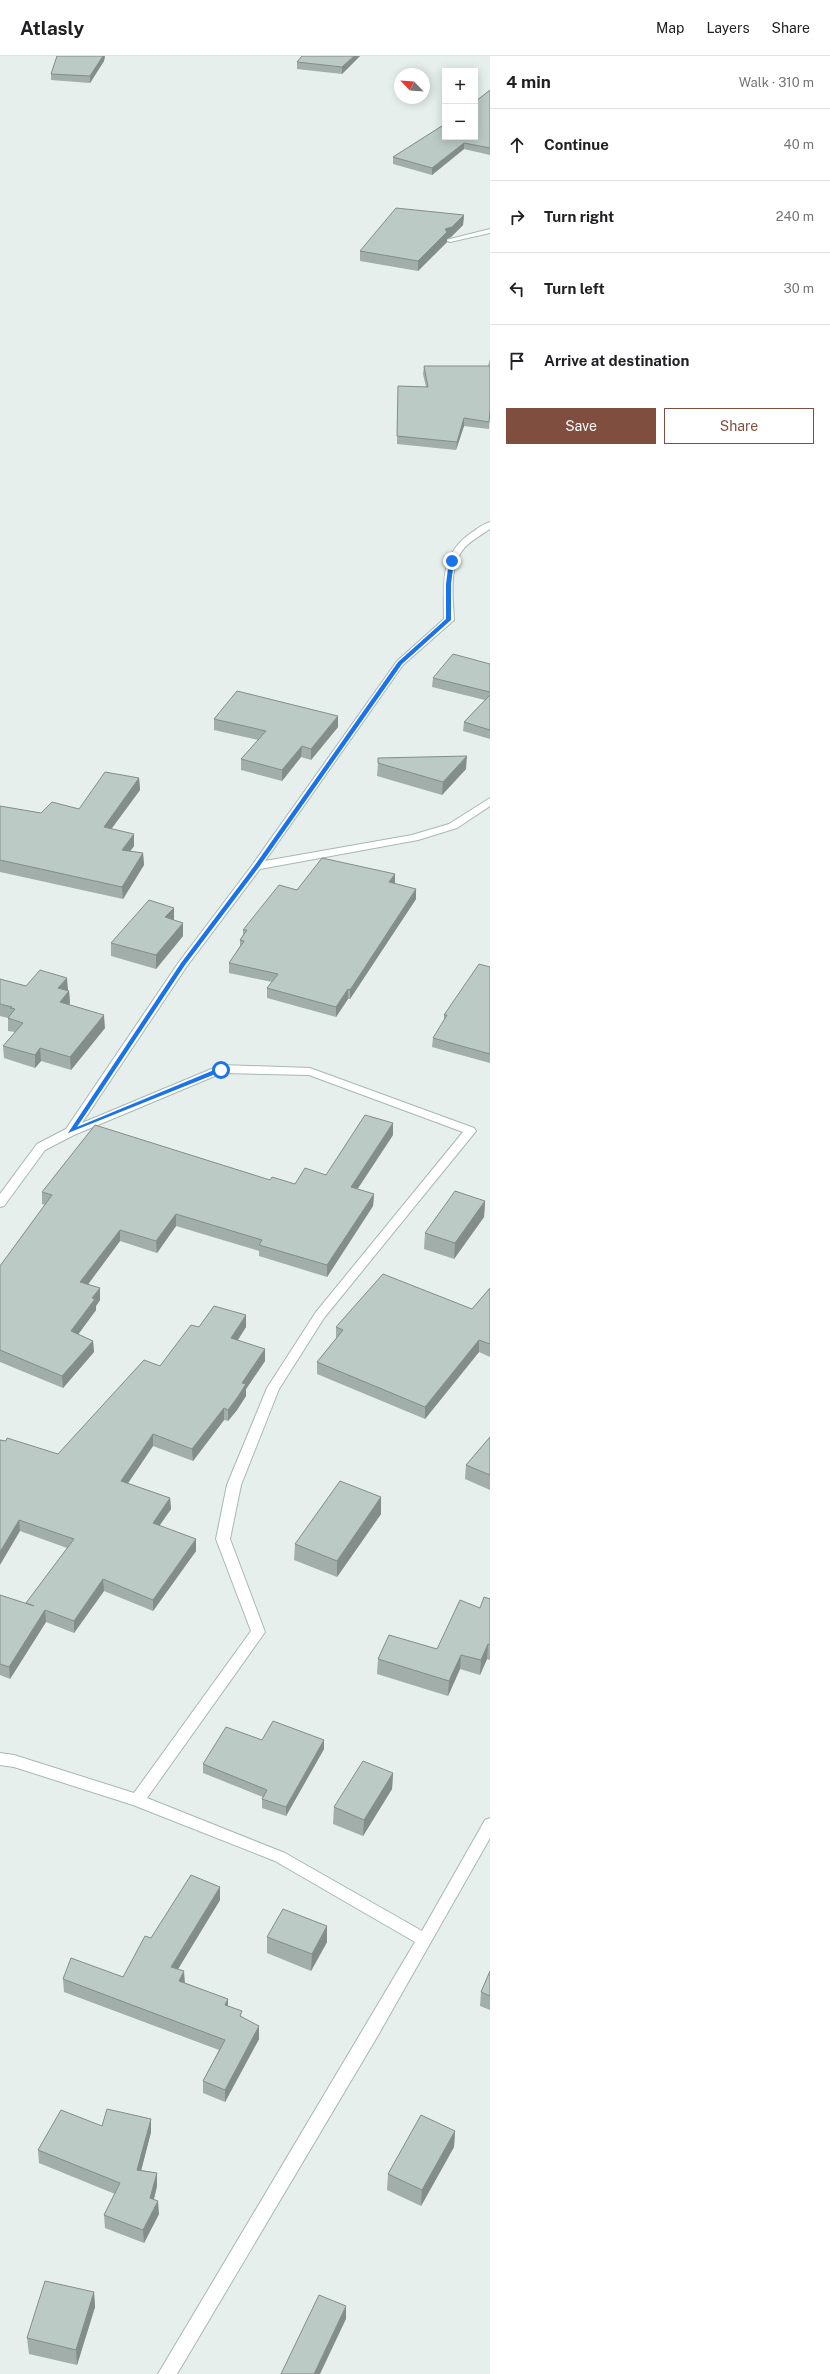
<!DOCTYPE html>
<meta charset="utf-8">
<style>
body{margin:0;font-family:"Public Sans",sans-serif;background:#f6f6f6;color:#202124}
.controls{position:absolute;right:12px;top:12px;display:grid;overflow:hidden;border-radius:0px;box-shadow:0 2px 10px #0003}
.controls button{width:36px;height:36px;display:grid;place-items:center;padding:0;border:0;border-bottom:1px solid #e0e0e0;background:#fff;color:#202124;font:20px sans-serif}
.compass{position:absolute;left:394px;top:12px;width:36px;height:36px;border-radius:50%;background:#fff;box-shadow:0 2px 10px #0003;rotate:295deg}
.stop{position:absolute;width:12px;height:12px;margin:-9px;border:3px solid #1a73e8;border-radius:50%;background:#fff}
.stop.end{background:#1a73e8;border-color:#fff;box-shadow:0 1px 4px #0008}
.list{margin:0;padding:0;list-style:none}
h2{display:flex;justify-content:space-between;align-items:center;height:52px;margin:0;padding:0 16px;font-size:17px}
h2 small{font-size:13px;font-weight:400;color:#757577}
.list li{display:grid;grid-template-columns:26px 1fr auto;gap:12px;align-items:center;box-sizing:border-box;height:72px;padding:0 16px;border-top:1px solid #e0e0e0}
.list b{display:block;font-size:15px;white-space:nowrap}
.list em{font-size:13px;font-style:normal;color:#757577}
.actions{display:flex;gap:8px;padding:12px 16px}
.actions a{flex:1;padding:9px 0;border:1px solid #7f4e3f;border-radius:0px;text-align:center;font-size:14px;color:#7f4e3f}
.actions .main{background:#7f4e3f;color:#fff}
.icon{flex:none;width:22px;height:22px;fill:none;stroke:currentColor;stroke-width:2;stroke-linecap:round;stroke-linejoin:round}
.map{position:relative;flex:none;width:490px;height:2318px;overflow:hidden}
header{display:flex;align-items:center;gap:24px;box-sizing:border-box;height:56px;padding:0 20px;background:#fff;border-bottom:1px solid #e0e0e0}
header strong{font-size:19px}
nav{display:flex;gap:22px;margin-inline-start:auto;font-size:14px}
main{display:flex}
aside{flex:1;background:#fff}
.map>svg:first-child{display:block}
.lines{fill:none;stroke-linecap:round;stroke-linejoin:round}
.minor-casing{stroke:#a8b8b2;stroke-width:2}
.minor{fill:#fff;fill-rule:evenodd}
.wall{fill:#a1aea9}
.shaded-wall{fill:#838d89}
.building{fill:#bbcac4;stroke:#838d89}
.route{fill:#1a73e8}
</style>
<header>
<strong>Atlasly</strong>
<nav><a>Map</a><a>Layers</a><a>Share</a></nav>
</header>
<main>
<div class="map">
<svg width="490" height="2318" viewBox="0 0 490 2318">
<rect width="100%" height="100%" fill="#e6efeb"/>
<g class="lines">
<defs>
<g id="minor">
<path d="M490,173V177L450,186L446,184Z"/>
<path d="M490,466V473C481,479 472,484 465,491C448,510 453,541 454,564L403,609L265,805L412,779L449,768L490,742V750L457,772L418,784L260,813L187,910L82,1067L221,1009L310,1012L474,1072L476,1075L324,1262L279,1333L241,1429L230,1483L265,1576L147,1742L285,1797L422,1875L485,1764L490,1762V1782L377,1981L177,2318H158L415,1886L275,1805L133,1749L14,1711L0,1709V1697L14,1699L134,1737L251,1575L216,1483L227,1429L267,1332L316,1256L463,1076L309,1019L222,1017L74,1079L45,1094L4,1150L0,1151V1138L37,1088L66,1073L179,906L253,808L397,605L444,563C444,529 439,499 471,477C477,473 483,468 490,466Z"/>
</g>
</defs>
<!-- minor casing -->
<use href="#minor" class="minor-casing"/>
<!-- minor -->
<use href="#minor" class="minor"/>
</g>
<!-- wall -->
<g class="wall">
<path d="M57,0H105L104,5L90,27L51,24V18Z"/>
<path d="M302,0H360L342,18L297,13V6Z"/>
<path d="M490,34V99L464,93L432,119L393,108V101L445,68Z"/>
<path d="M464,159L463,169L451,181L447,183V186L418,215L360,205V195Z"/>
<path d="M490,303V355L489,373L464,370L456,394L397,388L398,330L426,331L423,318L424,310H488Z"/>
<path d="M490,608V683L463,675L464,666L485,644L432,631L433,622Z"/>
<path d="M338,660V671L311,704L301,701L282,725L241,714V703L258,684L214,674V663Z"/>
<path d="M378,707L466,713L442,739L377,720Z"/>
<path d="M139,722L140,734L111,773L134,778V790L130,795L143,797L144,809L123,843L0,816V750L41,757L79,753Z"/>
<path d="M395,828L416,833V843L350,943H348L336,961L267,942V932L272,926L229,917V907L240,890V884L243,879V874L297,834Z"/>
<path d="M174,852V864L183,867V880L156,913L111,900V887Z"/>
<path d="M490,911V1007L432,991L433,982L444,964V959Z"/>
<path d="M0,923L26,930L68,934H67L69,935L70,947L69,948L105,972L71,1014L41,1005L35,1012L4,1002L3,990L15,976L8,975V962L0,960Z"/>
<path d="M393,1067V1079L357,1133L374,1138L373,1150L327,1221L259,1200V1195L176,1170L157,1197L120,1185L88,1228L100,1232V1244L96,1250V1254L78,1278L93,1285L94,1296L63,1332L0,1306V1210L45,1149L42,1148V1136L270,1124L295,1128L326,1119Z"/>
<path d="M485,1145L484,1161L454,1203L424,1193L425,1177Z"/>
<path d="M490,1232V1301L479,1296L425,1363L317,1318V1306L336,1283V1271L472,1253Z"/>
<path d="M199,1271H246L238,1284L265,1305L246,1333V1340L237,1354L228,1365L224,1364L193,1405L153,1390L128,1427L170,1442L171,1453L159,1470L196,1483V1495L153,1555L104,1535L74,1577L46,1566L10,1623L0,1619V1539L26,1548L67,1492L20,1475L0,1384L58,1398L160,1310Z"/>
<path d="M490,1381V1434L465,1423L466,1409Z"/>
<path d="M381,1441V1458L337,1521L294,1504L295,1488Z"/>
<path d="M490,1543V1604L487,1603L480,1619L460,1613L448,1640L377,1618L378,1603L437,1593Z"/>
<path d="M262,1684H324V1693L286,1760L262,1752V1743L263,1741L203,1717V1708Z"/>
<path d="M393,1717L392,1733L363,1780L333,1768L334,1751Z"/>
<path d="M220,1844L178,1913L185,1927L228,1943V1950L242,1961L259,1983L225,2046L203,2037V2025L219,1994L64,1936L63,1923L123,1921L151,1882Z"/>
<path d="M327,1870V1886L311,1915L267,1897V1881Z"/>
<path d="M490,1915V1954L480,1950L481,1936Z"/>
<path d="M151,2063V2076L141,2114L157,2117V2130L154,2143L159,2158L144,2187L105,2172L104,2159L115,2138L39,2107L38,2094L102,2070Z"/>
<path d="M455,2075L454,2091L421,2150L387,2134L388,2118Z"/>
<path d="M94,2236L95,2251L77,2309L29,2298L27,2282Z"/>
</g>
<!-- shaded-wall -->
<g class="shaded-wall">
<path d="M103,0H105L104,5L90,27V20Z"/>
<path d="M354,0H360L342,18V11Z"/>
<path d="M464,87V93L432,119V112Z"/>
<path d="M464,159L463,169L451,181L447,183V186L418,215V205L445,173Z"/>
<path d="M464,362V370L456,394L457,386Z"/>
<path d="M338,660V671L311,704V693Z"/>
<path d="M302,690L301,701L282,725V714Z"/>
<path d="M467,700L466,713L442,739L443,726Z"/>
<path d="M139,722L140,734L104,783V771Z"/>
<path d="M134,778V790L122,806V794Z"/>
<path d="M143,797L144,809L123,843L122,831Z"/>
<path d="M395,818V828L389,826Z"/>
<path d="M416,833V843L350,943V934Z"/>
<path d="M174,852V865L165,861Z"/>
<path d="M183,867V880L156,913V899Z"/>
<path d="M67,922L68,934L59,944L58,932Z"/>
<path d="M348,933V943L336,961V951Z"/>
<path d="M69,935L70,947L60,958V946Z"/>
<path d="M104,959L105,972L71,1014L70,1001Z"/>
<path d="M40,992L41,1005L35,1012V999Z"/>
<path d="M393,1067V1079L351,1143V1131Z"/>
<path d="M374,1138L373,1150L327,1221V1209Z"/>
<path d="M485,1145L484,1161L454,1203L455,1187Z"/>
<path d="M176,1158V1170L157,1197L156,1185Z"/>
<path d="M120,1174V1185L81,1238L80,1226Z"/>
<path d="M100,1232V1244L96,1250V1254L72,1287L71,1275L92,1242Z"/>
<path d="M246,1259V1271L231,1294V1282Z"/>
<path d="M479,1284V1296L425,1363V1351Z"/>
<path d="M93,1285L94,1296L63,1332L62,1320Z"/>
<path d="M265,1293V1305L246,1333V1340L237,1354L228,1365V1354L242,1327Z"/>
<path d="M224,1352V1364L193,1405L192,1393Z"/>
<path d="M153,1378V1390L122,1436L121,1425Z"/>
<path d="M381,1441V1458L337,1521V1505Z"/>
<path d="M170,1442L171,1453L153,1479V1467Z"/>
<path d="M19,1464L20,1475L0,1509V1496Z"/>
<path d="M196,1483V1495L153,1555V1544Z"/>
<path d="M103,1523L104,1535L74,1577V1565Z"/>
<path d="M45,1554L46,1566L10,1623L9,1611Z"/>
<path d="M488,1588L487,1603L480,1619L481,1604Z"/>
<path d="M461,1599L460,1613L448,1640L449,1625Z"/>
<path d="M324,1684V1693L286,1760V1751Z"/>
<path d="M393,1717L392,1733L363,1780L364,1764Z"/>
<path d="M220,1831V1844L172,1923L171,1911Z"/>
<path d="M327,1870V1886L311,1915L312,1898Z"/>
<path d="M184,1915L185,1928L179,1925Z"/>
<path d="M228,1943V1955L225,1949Z"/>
<path d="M259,1970V1983L225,2046V2034Z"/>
<path d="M151,2063V2076L138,2127L137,2114Z"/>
<path d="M455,2075L454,2091L421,2150L422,2134Z"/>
<path d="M157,2117V2130L151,2155L150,2142Z"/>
<path d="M158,2145L159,2158L144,2187L143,2174Z"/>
<path d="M94,2236L95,2251L77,2309L76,2294Z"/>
<path d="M346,2250V2263L320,2318H314Z"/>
</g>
<!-- building -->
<g class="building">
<path d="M57,0H103L90,20L51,18Z"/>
<path d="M302,0H354L342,11L297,6Z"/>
<path d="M490,34V92L464,87L432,112L393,101L445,68V81H475V46Z"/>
<path d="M396,152L464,159L452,171L445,173L447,176L418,205L360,195Z"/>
<path d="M424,310H490V354L489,366L464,362L457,386L397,380L398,330L428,331Z"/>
<path d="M453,598L490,608V636L433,622Z"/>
<path d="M237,635L338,660L311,693L302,690L282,714L241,703L266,675L214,663Z"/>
<path d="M490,639V674L464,666Z"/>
<path d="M467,700L443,726L378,707V702Z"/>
<path d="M105,716L139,722L104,771L134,778L122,794L143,797L122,831L0,804V750L41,757L52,746L79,753Z"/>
<path d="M322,802L395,818L389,826L416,833L350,934L348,933L336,951L267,932L278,918L229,907L244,885L240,884L247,874H243L279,829L297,834Z"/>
<path d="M149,844L174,852L165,861L183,867L156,899L111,887Z"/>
<path d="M479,908L490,911V998L433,982L447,959H444Z"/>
<path d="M40,914L67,922L58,932L69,935L60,946L104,959L70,1001L40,992L35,999L3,990L23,967L8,962L15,953L10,952L12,951L0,948V923L26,930Z"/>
<path d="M365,1059L393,1067L351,1131L374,1138L327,1209L259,1189L262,1184L176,1158L156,1185L120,1174L80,1226L100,1232L92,1242L95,1243L71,1275L93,1285L62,1320L0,1294V1210L52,1139L42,1136L95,1069L270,1124L272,1121L295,1128L305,1112L326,1119Z"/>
<path d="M455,1135L485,1145L455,1187L425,1177Z"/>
<path d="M383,1218L472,1253L490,1232V1288L479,1284L425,1351L317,1306L343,1274L336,1271Z"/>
<path d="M214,1250L246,1259L231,1282L265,1293L242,1327L246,1328L237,1342L228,1354L224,1352L192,1393L153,1378L121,1425L170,1442L153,1467L196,1483L153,1544L103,1523L74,1565L45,1554L9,1611L0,1608V1539L34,1550L26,1547L74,1483L19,1464L0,1496V1384L6,1385L7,1382L58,1398L144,1304L160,1310L191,1269L199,1271Z"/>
<path d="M490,1381V1419L466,1409Z"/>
<path d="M340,1425L381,1441L337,1505L295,1488Z"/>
<path d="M484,1541L490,1543V1589L488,1588L481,1604L461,1599L449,1625L378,1603L389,1579L437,1593L460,1544L480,1552Z"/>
<path d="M273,1665L324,1684L286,1751L262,1743L267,1734L203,1708L226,1671L262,1684Z"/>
<path d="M363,1705L393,1717L364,1764L334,1751Z"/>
<path d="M191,1819L220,1831L171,1911L184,1915L179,1925L228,1943L225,1949L242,1955L240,1960L259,1970L225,2034L203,2025L225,1984L63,1923L71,1902L123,1921L145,1880L151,1882Z"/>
<path d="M283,1853L327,1870L312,1898L267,1881Z"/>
<path d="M490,1915V1940L481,1936Z"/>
<path d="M107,2053L151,2063L137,2114L157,2117L150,2142L158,2145L143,2174L104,2159L120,2127L38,2094L61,2054L102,2070Z"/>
<path d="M421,2059L455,2075L422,2134L388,2118Z"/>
<path d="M45,2225L94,2236L76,2294L27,2282Z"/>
<path d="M319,2239L346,2250L314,2318H281Z"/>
</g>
<!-- route -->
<path class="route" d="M452,504L454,505L451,528V564L402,608L259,811L185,909L77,1071L219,1012H223V1015L68,1077L181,907L255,809L398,606L446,563V528L449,505Z"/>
</svg>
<div class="controls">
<button>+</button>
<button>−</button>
</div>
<svg class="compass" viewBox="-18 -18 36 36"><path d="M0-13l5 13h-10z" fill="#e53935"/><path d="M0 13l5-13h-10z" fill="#757577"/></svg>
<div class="stop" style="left:221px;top:1014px"></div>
<div class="stop end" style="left:452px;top:505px"></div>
</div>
<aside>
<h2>4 min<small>Walk · 310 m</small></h2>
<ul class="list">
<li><svg class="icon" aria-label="ahead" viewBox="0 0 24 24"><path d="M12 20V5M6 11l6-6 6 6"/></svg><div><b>Continue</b></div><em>40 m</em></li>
<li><svg class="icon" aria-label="right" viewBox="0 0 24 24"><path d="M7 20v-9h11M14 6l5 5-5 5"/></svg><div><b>Turn right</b></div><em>240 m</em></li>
<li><svg class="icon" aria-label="left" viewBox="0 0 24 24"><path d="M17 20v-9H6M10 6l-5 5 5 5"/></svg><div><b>Turn left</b></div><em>30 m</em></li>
<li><svg class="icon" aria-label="arrive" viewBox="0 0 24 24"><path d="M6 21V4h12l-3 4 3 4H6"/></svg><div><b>Arrive at destination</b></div></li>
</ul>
<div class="actions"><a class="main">Save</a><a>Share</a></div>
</aside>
</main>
